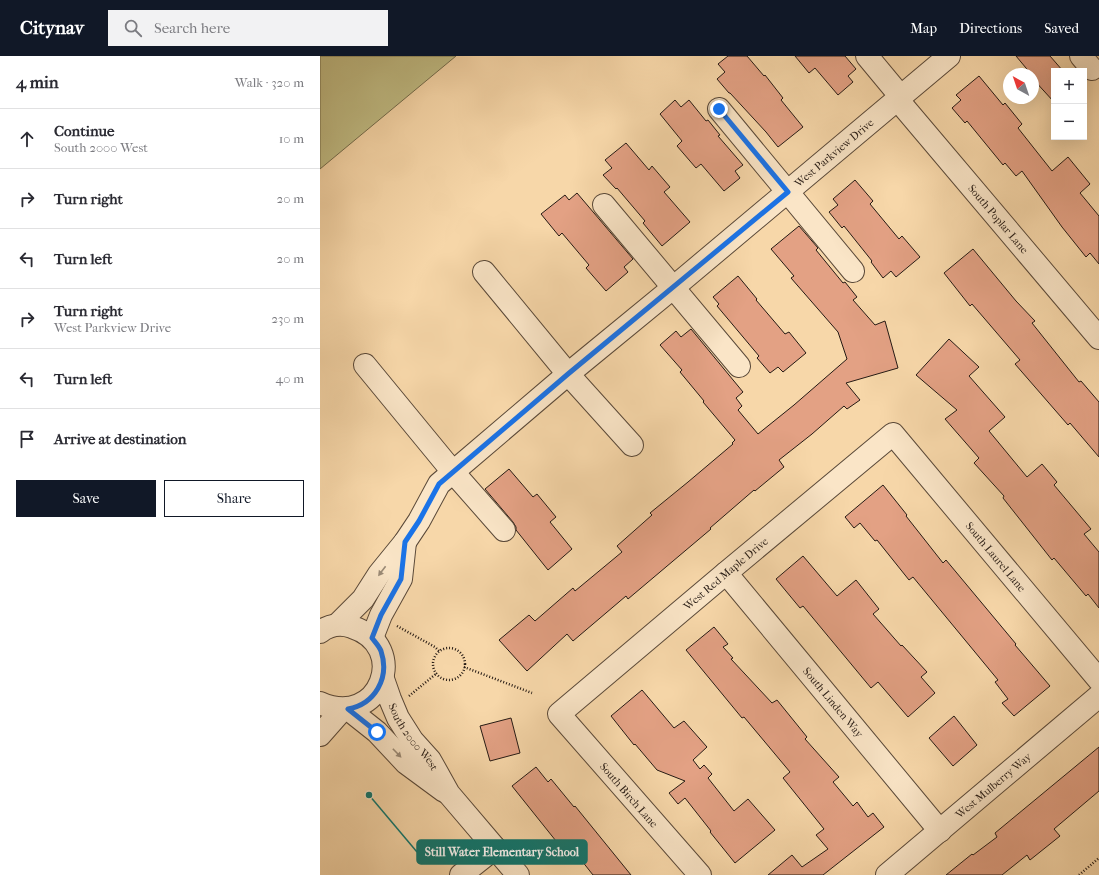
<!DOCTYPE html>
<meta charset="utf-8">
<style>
body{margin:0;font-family:"IM FELL French Canon",serif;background:#f2f2f3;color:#2b2b33}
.controls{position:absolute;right:12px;top:12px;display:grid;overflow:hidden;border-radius:0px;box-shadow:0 4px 16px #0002}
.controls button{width:36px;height:36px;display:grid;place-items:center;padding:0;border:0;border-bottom:1px solid #e1e1e2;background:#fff;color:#2b2b33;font:20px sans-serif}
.compass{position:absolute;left:683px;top:12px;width:36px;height:36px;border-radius:50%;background:#fff;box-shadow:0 4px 16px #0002;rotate:320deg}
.stop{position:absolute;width:12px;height:12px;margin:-9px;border:3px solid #1a73e8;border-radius:50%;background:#fff}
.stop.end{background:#1a73e8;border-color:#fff;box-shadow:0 1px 4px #0008}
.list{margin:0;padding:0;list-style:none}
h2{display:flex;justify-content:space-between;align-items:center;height:52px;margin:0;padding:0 16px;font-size:17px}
h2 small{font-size:13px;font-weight:400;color:#7c7c81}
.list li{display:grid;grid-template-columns:26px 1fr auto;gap:12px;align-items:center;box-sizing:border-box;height:60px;padding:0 16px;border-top:1px solid #e1e1e2}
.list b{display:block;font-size:15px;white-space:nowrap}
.list p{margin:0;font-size:13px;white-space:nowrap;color:#7c7c81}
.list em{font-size:13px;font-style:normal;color:#7c7c81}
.actions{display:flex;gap:8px;padding:12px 16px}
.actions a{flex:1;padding:9px 0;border:1px solid #111827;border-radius:0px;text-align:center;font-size:14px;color:#111827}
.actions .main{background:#111827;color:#fff}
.icon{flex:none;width:22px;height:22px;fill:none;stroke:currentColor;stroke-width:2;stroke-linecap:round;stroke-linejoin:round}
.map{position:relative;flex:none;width:779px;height:819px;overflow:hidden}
header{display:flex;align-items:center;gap:24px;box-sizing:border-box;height:56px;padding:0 20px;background:#111827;color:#fff}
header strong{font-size:19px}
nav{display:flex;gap:22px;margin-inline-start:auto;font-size:14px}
.search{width:280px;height:36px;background:#f2f2f3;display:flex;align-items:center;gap:10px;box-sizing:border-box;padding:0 14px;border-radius:0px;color:#7c7c81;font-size:15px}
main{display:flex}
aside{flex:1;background:#fff}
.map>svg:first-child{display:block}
.green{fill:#c1bd85;stroke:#736c4c}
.building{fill:#e3a184;stroke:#251a14}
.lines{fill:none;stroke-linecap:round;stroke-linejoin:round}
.minor-casing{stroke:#5a4939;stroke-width:24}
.path{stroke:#251a14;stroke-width:2.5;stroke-dasharray:1 2;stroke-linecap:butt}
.minor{stroke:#fae5c7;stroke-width:22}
.oneway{fill:#9a8a76}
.route{stroke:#1a73e8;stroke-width:5}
.labels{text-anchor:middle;stroke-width:4;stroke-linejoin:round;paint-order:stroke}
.street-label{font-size:11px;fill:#251a14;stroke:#fae5c7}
.leader{fill:none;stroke:#0f766e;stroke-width:1.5}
.callout-dot{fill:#0f766e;stroke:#fae5c7;stroke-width:1.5}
.callout{fill:#0f766e;stroke:#0f766e;stroke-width:1.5}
.callout-label{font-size:12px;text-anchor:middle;font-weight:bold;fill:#fff}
</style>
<header>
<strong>Citynav</strong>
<div class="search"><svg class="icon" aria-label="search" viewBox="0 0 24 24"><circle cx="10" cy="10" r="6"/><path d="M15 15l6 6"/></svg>Search here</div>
<nav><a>Map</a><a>Directions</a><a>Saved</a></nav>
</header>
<main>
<aside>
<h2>4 min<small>Walk · 320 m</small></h2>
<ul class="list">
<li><svg class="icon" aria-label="ahead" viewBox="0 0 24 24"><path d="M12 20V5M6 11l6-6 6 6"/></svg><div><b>Continue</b><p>South 2000 West</p></div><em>10 m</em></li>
<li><svg class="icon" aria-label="right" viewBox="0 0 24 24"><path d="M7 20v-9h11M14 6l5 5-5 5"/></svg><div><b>Turn right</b></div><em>20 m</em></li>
<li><svg class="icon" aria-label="left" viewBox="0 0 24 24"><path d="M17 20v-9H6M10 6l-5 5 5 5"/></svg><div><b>Turn left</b></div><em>20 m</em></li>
<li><svg class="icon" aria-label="right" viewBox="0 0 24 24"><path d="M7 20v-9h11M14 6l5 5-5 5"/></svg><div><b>Turn right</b><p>West Parkview Drive</p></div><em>230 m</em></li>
<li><svg class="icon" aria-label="left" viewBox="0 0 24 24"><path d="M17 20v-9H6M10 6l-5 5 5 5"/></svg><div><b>Turn left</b></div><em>40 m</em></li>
<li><svg class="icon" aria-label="arrive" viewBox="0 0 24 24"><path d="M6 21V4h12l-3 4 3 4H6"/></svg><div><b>Arrive at destination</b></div></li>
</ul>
<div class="actions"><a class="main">Save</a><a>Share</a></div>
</aside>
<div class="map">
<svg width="779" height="819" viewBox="0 0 779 819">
<rect width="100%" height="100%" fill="#f7d7a9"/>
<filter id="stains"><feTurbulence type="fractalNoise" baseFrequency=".005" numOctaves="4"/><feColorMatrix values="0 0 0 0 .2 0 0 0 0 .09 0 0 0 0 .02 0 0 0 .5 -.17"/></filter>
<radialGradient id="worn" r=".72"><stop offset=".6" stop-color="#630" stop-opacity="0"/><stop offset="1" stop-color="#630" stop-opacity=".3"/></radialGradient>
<!-- green -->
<path class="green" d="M0,0H136L0,113Z"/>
<!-- building -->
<g class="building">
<path d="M408,0H427L444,20L445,19L463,42L461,44L483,71L458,91L446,76L410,37H409L397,23L405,16L398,8Z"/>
<path d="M475,0H525L536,13L528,20L533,26L518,39L495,12L489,17Z"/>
<path d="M696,0H730L743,15H734V46L713,23V18H711Z"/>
<path d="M659,20L683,49L685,47L702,68L698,72L732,115L748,101L770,128L760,137L779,160V208L770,197L766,201L742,171L702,115L696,120L685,107L683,109L647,65L645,67L632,52L641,44L636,39Z"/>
<path d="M355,44L361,51L369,44L386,65L388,64L400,79L398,80L423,109L415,115L420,122L404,135L381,108L376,112L357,90L362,85L340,58Z"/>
<path d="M306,87L329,114L332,110L350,131L344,136L370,166L342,190L323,167L325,165L297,132L296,133L283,119L292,112L285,104Z"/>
<path d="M535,124L553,145L550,148L579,183L582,180L600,201L576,221L571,215L563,222L551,206L552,205L524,170L522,172L509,156L518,149L513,143Z"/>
<path d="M257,137L313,203L304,211L308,216L286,235L266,212L269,209L242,177L239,180L221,158L245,139L249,144Z"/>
<path d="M479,170L498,192L496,194L523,227L525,226L537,241L533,244L555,269L565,265L578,312L526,327L540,344L527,353L524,350L492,378L459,404L464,411L435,435L434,434L390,472L391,473L308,543L306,540L253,585L247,578L207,615L179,584L209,559L215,565L253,532L255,535L302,496L297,490L332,459L330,457L368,426L413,388L412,387L415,384L383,346L384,345L360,316L362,314L340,289L356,275L361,281L371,273L423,336L416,342L422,350L418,354L438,378L474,349L527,303L518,276L471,222L474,220L451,193Z"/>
<path d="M653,193L696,245L715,265L712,267L759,326L761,325L779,346V401L750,367L748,369L695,308L700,304L652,248L650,250L624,217Z"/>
<path d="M418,220L437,243L436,244L465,278L469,276L486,297L463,316L458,311L450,317L437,302L439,300L397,250L399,248L393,241Z"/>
<path d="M629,283L659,311L649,320L685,361L669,375L707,421L722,408L737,426L734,429L771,473L764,478L779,496V552L768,538L766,540L734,502L732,504L683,442L684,440L654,407L659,402L625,363L637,354L596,319Z"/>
<path d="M189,413L213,441L217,438L236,461L230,466L252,493L228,514L196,474V471L193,466L165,433Z"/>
<path d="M563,429L587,459L586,460L623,507L626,504L696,588L695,589L730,630L694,660L682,647L688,643L675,626L678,624L593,521L589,524L557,484L555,485L540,467L534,472L525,461Z"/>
<path d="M483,500L517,540L536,524L559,553L553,558L581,590L582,589L607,616L601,621L615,637L588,661L558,626L551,632L483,550L480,552L456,523Z"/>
<path d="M394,571L408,588L403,591L413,602L411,603L452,647L457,644L487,681L485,683L519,721L513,726L533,750L537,746L548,761L553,757L564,771L503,819H448L472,799L482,811L508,793L496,779L504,773L463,722L470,716L424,661L422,662L366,594Z"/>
<path d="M322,634L354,672L364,665L387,691L373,704L380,713L384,709L392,718L388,722L414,755L428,743L455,774L415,807L390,776L391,775L365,742L358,748L349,737L365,725L337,714L315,688L314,689L291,660Z"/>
<path d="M634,660L657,689L633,710L609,682Z"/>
<path d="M191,662L200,697L170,705L160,670Z"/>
<path d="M779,691V735L734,773L740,780L710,804L707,799L682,819H626L652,798L653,799L677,781L675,777Z"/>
<path d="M216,711L228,726L231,723L254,751L255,750L311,819H273L258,800L252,805L192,730Z"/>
</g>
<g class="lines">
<defs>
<g id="minor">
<path d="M547,0L581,41"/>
<path d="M761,0L772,13"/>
<path id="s1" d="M577,43L779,282"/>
<path d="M399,53L533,215"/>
<path d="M284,149L419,310"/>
<path d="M164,216L248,318L312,389"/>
<path d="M45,309L133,416L184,474"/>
<path id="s2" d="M406,517L620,775"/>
<path id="s3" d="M18,568L43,543L59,518L85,486L99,465L119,428L248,318L354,231L629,0"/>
<path d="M0,576C9,569 21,567 32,571C91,590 60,674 0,647"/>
<path d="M52,582L61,559L81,523L85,486"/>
<path id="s4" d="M63,623L70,643L78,662L92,684L110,704L129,738L198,819"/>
<path d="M28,653L57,676L86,707L124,735"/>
<path d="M0,679L22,654"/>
<path d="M141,819L175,792"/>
<path id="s5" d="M380,819L239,658L406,517L573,378L779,624"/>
<path id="s6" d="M567,819L779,640"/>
</g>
</defs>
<!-- minor casing -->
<use href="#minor" class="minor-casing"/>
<!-- path -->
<g class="path">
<path d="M77,570L115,591L119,595"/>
<circle cx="129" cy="608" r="16"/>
<path d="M144,611L212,637"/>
<path d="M89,640L117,617"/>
<path d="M759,819L779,802"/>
</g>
<!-- minor -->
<use href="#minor" class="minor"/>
</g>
<!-- one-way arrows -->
<defs><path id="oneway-solid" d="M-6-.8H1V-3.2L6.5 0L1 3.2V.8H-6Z"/></defs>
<g class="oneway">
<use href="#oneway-solid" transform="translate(62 515) rotate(127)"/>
<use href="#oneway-solid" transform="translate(77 697) rotate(46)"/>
</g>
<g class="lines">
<!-- route -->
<path class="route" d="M57,676L28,653C55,648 70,622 61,595C59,590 55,586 52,582L61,559L81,523L85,486L99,465L119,428L248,318L468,136L399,53"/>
</g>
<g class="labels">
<!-- street labels -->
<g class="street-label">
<text dy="4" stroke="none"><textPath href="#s3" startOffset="689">West Parkview Drive</textPath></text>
<text dy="4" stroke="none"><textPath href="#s1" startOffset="157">South Poplar Lane</textPath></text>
<text dy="4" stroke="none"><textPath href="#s5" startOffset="810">South Laurel Lane</textPath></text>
<text dy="4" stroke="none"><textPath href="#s5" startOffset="432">West Red Maple Drive</textPath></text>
<text dy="4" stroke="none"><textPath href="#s2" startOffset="168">South Linden Way</textPath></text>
<text dy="4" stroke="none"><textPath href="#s4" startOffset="66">South 2000 West</textPath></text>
<text dy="4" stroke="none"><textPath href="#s6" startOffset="139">West Mulberry Way</textPath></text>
<text transform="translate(309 739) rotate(49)" y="4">South Birch Lane</text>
</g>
</g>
<!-- callouts -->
<path class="leader" d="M49 739L97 796"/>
<circle class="callout-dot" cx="49" cy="739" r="4"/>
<rect class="callout" x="97" y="784" width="170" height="24" rx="4"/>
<g class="callout-label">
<text x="182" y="800">Still Water Elementary School</text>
</g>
<rect width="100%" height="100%" filter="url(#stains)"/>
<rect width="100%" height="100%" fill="url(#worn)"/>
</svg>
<div class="controls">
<button>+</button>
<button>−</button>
</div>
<svg class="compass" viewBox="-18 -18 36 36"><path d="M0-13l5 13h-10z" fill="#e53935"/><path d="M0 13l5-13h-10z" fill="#7c7c81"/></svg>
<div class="stop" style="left:57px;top:676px"></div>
<div class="stop end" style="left:399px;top:53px"></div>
</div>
</main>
